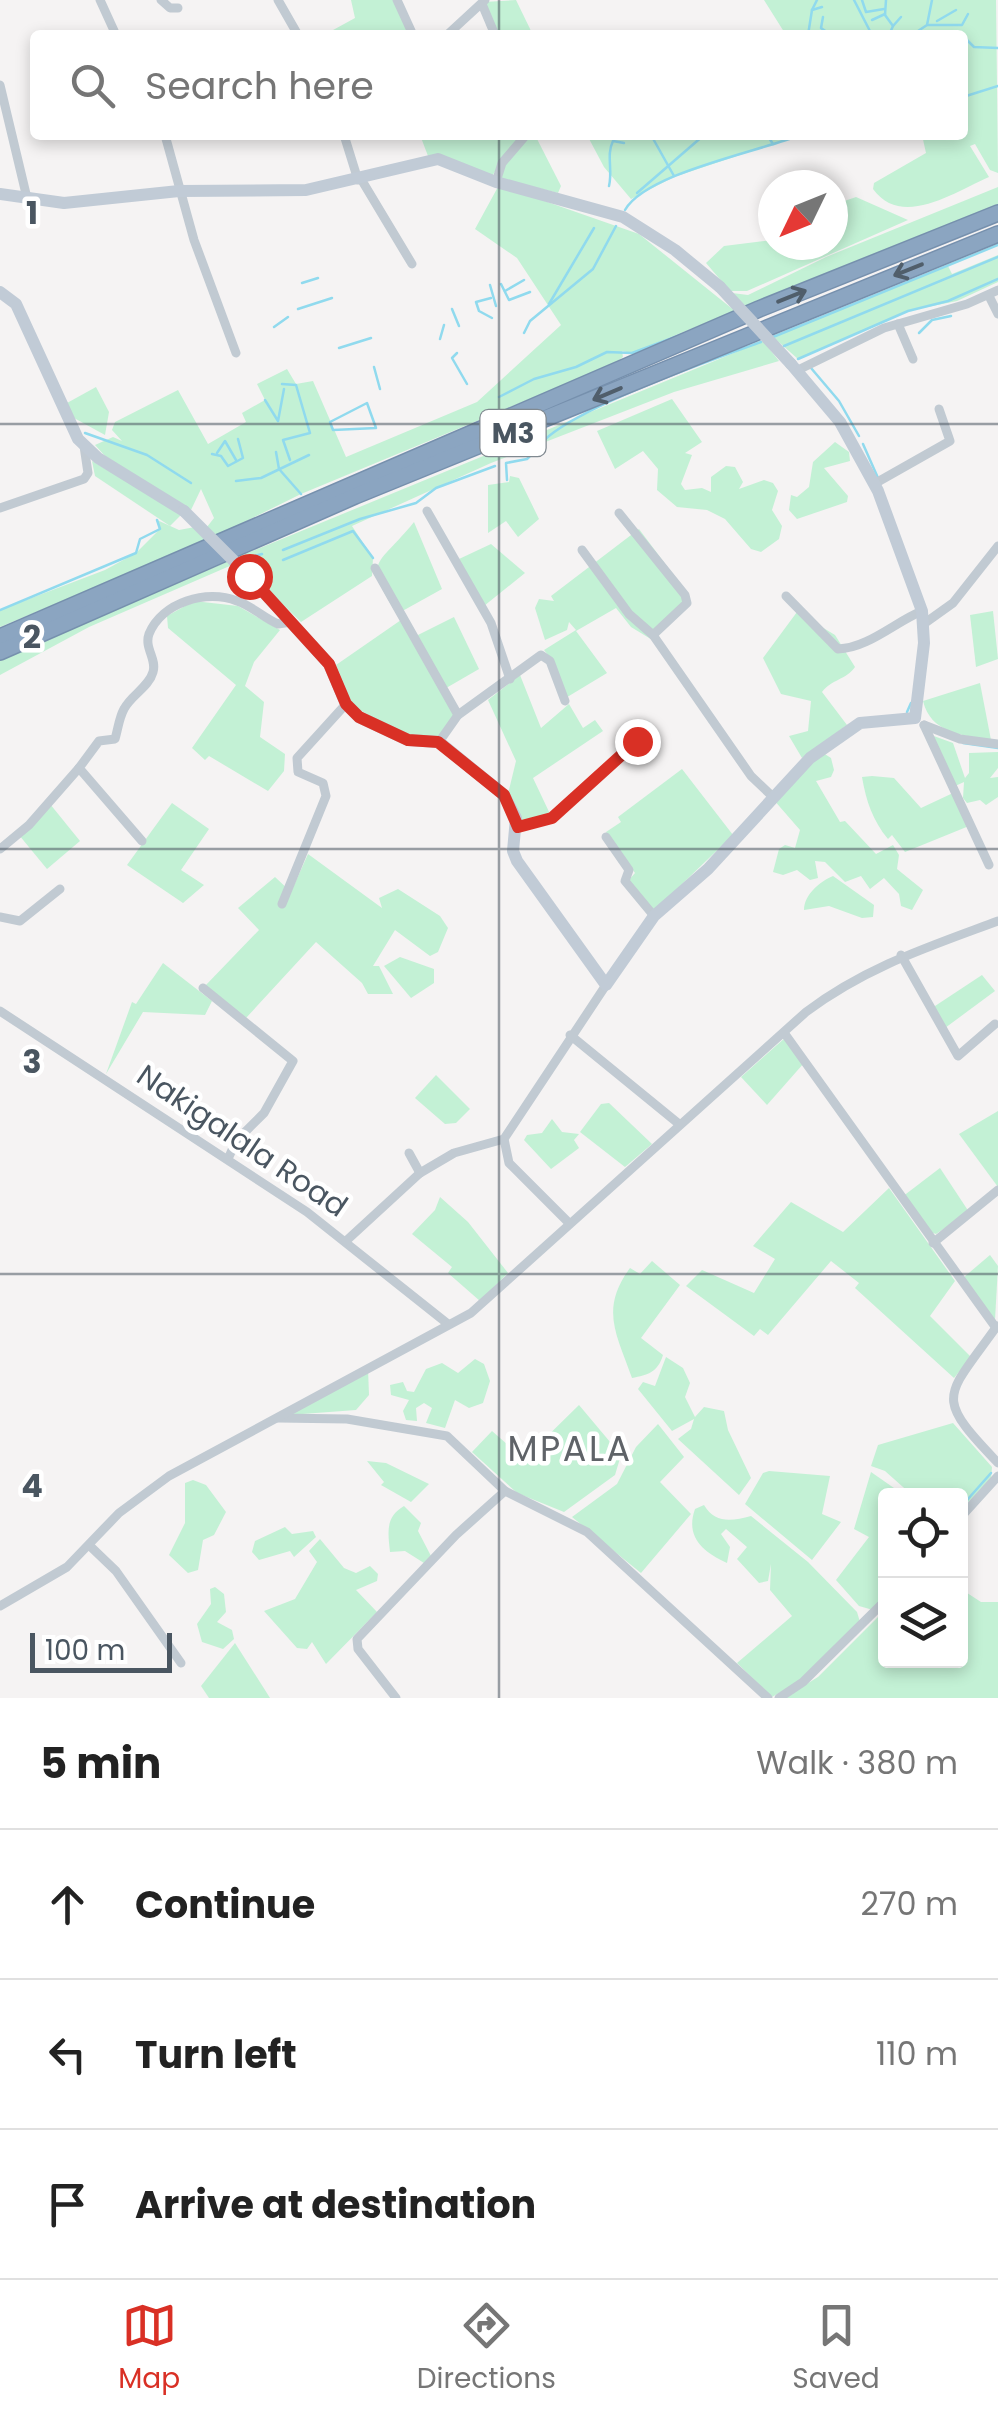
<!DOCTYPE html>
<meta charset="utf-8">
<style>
body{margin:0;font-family:Poppins,sans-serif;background:#f6f6f6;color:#222}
.controls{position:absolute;right:30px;bottom:30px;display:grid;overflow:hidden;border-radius:10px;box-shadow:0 5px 15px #0003}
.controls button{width:90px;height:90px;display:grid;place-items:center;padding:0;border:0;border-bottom:2px solid #e0e0e0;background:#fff;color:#222;font:50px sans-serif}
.compass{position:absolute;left:758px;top:170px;width:90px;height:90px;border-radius:50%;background:#fff;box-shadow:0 5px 15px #0003;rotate:227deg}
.scale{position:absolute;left:30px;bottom:25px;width:142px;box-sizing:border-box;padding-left:10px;border:5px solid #4a5661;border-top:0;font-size:28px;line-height:35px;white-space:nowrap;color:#4a5661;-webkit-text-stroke:8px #fff;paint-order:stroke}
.stop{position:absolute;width:30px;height:30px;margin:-22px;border:8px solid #d93025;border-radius:50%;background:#fff}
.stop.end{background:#d93025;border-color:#fff;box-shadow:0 2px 10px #0008}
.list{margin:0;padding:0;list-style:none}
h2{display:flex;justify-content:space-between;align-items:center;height:130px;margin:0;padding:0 40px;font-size:42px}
h2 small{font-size:32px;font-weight:400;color:#767676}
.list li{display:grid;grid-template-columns:65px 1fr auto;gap:30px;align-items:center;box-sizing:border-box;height:150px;padding:0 40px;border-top:2px solid #e0e0e0}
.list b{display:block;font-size:38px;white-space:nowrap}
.list em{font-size:32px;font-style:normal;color:#767676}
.icon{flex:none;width:55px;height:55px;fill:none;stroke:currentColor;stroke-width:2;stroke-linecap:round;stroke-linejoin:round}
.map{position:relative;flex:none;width:998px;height:1698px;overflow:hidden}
.search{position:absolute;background:#fff;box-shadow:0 5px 15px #0003;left:30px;right:30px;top:30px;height:110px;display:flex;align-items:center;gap:25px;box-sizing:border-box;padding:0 35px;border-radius:10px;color:#767676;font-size:38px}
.sheet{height:580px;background:#fff}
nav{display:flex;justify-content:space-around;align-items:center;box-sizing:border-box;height:140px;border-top:2px solid #e0e0e0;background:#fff;font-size:28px;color:#767676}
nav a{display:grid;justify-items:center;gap:5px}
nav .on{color:#d93025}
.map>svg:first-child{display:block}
.green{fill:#c3f1d5}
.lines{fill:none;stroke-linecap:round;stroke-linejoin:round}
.stream{stroke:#90daee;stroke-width:2.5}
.highway-casing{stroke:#7690ad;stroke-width:18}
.street{stroke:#c1cad2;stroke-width:9}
.secondary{stroke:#c1cbd6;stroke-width:12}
.highway{stroke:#8ba5c1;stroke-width:15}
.secondary-bridge{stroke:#c1cbd6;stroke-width:12}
.oneway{stroke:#505e6b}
.route{stroke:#d93025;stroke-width:12}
.grid{fill:none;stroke:#4a5661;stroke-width:2.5;stroke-opacity:0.55}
.labels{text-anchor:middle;stroke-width:9;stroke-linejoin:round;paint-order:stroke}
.shield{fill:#fff;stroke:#808990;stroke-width:2.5}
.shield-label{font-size:28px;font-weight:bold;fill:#4a5661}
.street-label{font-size:30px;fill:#4a5661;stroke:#fff}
.quarter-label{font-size:35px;letter-spacing:2.5px;fill:#5f6368;stroke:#fff}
.grid-label{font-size:32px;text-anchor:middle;font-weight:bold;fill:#4a5661;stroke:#fff;stroke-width:9;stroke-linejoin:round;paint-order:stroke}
</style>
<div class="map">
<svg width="998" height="1698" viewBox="0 0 998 1698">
<rect width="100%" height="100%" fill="#f5f3f3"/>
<!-- green -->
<g class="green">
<path d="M351,0H395L412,35H324L355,18Z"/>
<path d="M516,0L533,35H498L484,2Z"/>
<path d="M764,0H996L998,173L990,170L975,144L970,146L989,177C954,192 902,229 873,189L874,183L926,153L922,135H963V35H786Z"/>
<path d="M420,135H520L492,176L428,156Z"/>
<path d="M529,135H535L561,186L558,193L502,179L501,170Z"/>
<path d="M587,135H800L674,177L631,199L604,167Z"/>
<path d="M499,185L639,234L735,311L632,353L622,351L623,357L614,364L301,494L216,536L207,527L214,518L201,489L191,510L105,456L95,445L113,437L122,441L112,430L115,422L178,390L208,444L246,422L242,413L265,400L257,384L287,369L296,384L313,381L346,457L477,402L561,325L517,258L475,229Z"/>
<path d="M998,187V205L747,309L732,293L748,295L826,257Z"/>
<path d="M856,197L908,220L747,291H730L706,263L724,246L773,240V245H833V205Z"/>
<path d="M998,255V282L957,301L908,311L798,359L773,337L948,266L952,274Z"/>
<path d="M763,341L779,361L674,392L491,463L352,526L373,558L372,576L301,622L259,581L269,576L238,557Z"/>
<path d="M96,387L109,412L105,435L74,418L67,403Z"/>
<path d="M672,399L702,442L685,453L692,455L681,484L685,490L702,488L711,492V477L726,466L735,467L743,482L739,489L764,480L773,483L778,491L772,510L782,526L779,539L761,552L751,549L725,519L707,510L677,507L657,490L658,469L643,451L615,469L597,431Z"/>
<path d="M835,442L849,452L850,461L824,468L848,496L847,502L797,519L789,510L791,495L797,497L809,487L813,462Z"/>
<path d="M92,461L182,514L170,526L95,476Z"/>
<path d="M510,476L519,478L539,519L518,537L506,521L488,533V485L509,482Z"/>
<path d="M157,520L179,530L195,527L207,541L0,627V610L105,570L136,553L160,529Z"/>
<path d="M414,522L442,589L397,614C362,558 377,568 414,522Z"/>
<path d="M639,529L690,597L654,631V641L631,627L616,608L576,631L607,673L564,699L553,661L544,650L576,630L569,622L567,630L545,640L535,608L539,599L554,601L551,596Z"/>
<path d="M491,544L525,573L484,606L459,559Z"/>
<path d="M229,561L232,565L89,627L0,675V658Z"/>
<path d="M194,601L238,606L280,630L254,662L245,686L264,702L260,737L285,754L284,771L268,791L209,756L205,760L192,748L236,685L168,628L167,616Z"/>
<path d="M993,611L998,659L976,667L970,615Z"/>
<path d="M797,612L835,635L855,667C846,680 832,679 822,692L847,725L802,758L789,736L808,731L811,701L781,694L763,658Z"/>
<path d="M454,617L479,669L441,691L455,714L437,739L405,736L353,706L336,665L401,620L412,638Z"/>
<path d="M520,675L541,728L569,704L583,728L595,720L603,731L533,778L551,816L522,823L508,794L516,761L488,700Z"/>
<path d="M980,683L991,740C961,735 931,733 923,701Z"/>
<path d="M931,735L953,743L965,778L969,773V753L998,752V768L990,778L998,777V797L986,805L980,800L967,803L963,798L964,782L953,787Z"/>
<path d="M820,751L831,758L834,770L831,777L816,781L840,822L845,821L876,854L893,845L899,855L897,869L923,890L912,910L901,906L899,894L884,878L870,889L861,876L845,882L825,862L815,861L818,878L810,880L797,870L783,875L773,872L779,849L785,845L795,848L800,830L773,799Z"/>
<path d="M682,769L733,835L653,912L628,881L635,873L606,832L621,822L618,817Z"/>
<path d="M872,776L894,778L921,808L953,793L969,826L905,852L892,835L888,839C873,821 866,801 862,777Z"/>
<path d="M172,803L209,829L181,870L204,885L183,903L127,865Z"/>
<path d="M50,804L80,841L47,869L19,835Z"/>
<path d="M308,854L382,908L379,898L398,889L440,916L448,928L438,952L430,956L395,930L373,966H379L393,994H368L362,983L316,942L246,1018L205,986L259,930L238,908L275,877L291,892Z"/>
<path d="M833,876L874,905L873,917L862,918L829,906L804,910C804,895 819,882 833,876Z"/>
<path d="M400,957L434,969V983L411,998L384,966Z"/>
<path d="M163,963L212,1001L205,1015L143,1012L106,1074L132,1002L136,1004Z"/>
<path d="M982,975L995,991L945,1028L932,1008Z"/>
<path d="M786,1037L804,1063L767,1105L741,1077Z"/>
<path d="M436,1075L470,1109L456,1123L445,1124L415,1098Z"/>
<path d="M609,1103L652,1144L625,1167L580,1132L601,1104Z"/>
<path d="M998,1111V1187L959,1134Z"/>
<path d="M552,1119L562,1132L579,1134L574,1140L579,1148L551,1169L524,1140L527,1135L542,1133Z"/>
<path d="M940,1168L969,1212L936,1234L927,1231L902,1197Z"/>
<path d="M889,1188L955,1281L930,1316L971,1357L954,1378L855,1288L859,1283L831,1261L768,1335L760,1329L754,1336L686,1286L702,1270L754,1293L775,1259L753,1246L791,1202L843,1232Z"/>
<path d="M440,1197L468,1222L508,1273L480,1301L448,1273L452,1267L412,1234L435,1210Z"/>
<path d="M990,1255L998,1266L995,1320L963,1278Z"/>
<path d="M652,1261L680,1285L641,1338L663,1355C658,1372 648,1375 632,1378C616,1333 600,1309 630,1268L640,1274Z"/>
<path d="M666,1357L683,1368L690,1383L685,1397L695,1417L704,1407L724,1411L728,1430L751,1478L739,1495L678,1439L691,1429L694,1419L672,1431L638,1389L643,1382L655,1386Z"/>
<path d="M475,1359L484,1364L490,1381L483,1403L469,1408L455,1400L445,1428L426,1423L432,1408L424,1403L416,1408L417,1421L406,1420L403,1411L409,1400L391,1395L390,1385L403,1382L407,1391L414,1392L426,1369L442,1363L458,1373Z"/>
<path d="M368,1369L369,1395L356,1410L289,1415Z"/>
<path d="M579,1405L621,1455L615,1475L564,1512L517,1493L472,1452L492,1431L524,1459Z"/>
<path d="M953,1423L992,1467L991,1480L961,1509L960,1496L912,1495L885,1471L871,1466L878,1445Z"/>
<path d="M658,1424L684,1457L660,1482L691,1514L641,1573L572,1517L617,1484L636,1447Z"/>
<path d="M367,1461L386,1463L429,1484L411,1502L381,1485L384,1482Z"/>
<path d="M769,1471L830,1476L822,1514L841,1522L812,1560L745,1504L763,1473Z"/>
<path d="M871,1472L904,1495L886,1496L885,1595L873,1610L859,1606L836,1580L869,1537L854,1529Z"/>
<path d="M193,1480L206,1485L226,1512L214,1535L203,1540L198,1570L188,1573L169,1555L185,1523V1483Z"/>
<path d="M704,1505C715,1524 732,1521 751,1516L808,1562L857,1612L860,1622L800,1681L772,1697L737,1663L792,1616L770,1590L771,1564L768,1581L759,1583L737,1559L747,1547L726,1529L721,1534L730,1547L727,1563C703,1552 685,1537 695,1509Z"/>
<path d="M404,1506L421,1523L418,1531L431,1556L424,1563L405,1551L390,1552C388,1532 385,1517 404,1506Z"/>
<path d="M285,1527L292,1534L313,1531L316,1537L294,1557L290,1551L259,1560L252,1552L255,1541Z"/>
<path d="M320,1539L344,1568L356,1573L370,1566L378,1574L377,1581L356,1590L377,1612L326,1664L312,1642L307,1649L297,1648L264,1611L295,1599L317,1562L309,1551Z"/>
<path d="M215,1587L224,1594L226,1612L217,1622L232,1630L234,1639L223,1649L202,1642L197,1624L211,1604L210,1589Z"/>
<path d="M961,1589L981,1602H998V1698H784L818,1677L885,1610L886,1660H960Z"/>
<path d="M235,1643L265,1690L270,1698H209L201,1686Z"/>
</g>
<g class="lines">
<!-- stream -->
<g class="stream">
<path d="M854,0L872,35"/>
<path d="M862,0L866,12L884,9"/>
<path d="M886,0L885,15L893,26L889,35"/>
<path d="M812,10L817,0"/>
<path d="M823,17L821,28L831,35"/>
<path d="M872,20L885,14"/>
<path d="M937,21L956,10"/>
<path d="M927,25H962L968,14"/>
<path d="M893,26L901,17"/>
<path d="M808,35L812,10L822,7"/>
<path d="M912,35L927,25L932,0"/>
<path d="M939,35H960"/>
<path d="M963,36L974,47L998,48"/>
<path d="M963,97L998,86"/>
<path d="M651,135L674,176"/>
<path d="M767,135L773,144"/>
<path d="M609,186C613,170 606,155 613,141L624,143"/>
<path d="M637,193L704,135"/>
<path d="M625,210C646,173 758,152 800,135"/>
<path d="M302,283L318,278"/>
<path d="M501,284L509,300L530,292"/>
<path d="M490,285L496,306"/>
<path d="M505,291L524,280"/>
<path d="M491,298L476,302L479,311L492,318"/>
<path d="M549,304L594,228"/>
<path d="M298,309L332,298"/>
<path d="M452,309L459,326"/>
<path d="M274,327L288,317"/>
<path d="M524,333L530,321L593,269L616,226"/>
<path d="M919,333L932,320L951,316"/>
<path d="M773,337L998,245"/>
<path d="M440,339L444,325"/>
<path d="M784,346L998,257"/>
<path d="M339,348L371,338"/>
<path d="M457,353L452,358L467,384"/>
<path d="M798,359L908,311L948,301L998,279"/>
<path d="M374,367L380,389"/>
<path d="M811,368L839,401L859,436"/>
<path d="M282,384L296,385L310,433L283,440L290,460"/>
<path d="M499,397L534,379L576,367L607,352L632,353L683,334"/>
<path d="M265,400L278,421L284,389"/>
<path d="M367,403L376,428L333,430L330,422Z"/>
<path d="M85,433L147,455L191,483"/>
<path d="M863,444L878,478"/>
<path d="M539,446C565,411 714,359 761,342"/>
<path d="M276,452L279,469L301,494"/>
<path d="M217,453L225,441L236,460"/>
<path d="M212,454L221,456L228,466L243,458L238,439"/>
<path d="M507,480L506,463L527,459L535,451"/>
<path d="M236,481L261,478L309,455"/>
<path d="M283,550L360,519L416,503L436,488L495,466"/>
<path d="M243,559L262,554"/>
<path d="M283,560L353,531L373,558"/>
<path d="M0,610L136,553L140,539L160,529L157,520"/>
<path d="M907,712L911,703"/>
<path d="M963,743L998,748"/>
<path d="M960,1508L991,1473"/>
</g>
<defs>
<g id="highway">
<path d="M0,637L759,309L998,213"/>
<path d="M0,652L355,496L998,234"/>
</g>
</defs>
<!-- highway casing -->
<use href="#highway" class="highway-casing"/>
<!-- street -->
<g class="street">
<path d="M100,0L116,35"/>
<path d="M161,0L170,8H178"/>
<path d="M278,0L298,35"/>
<path d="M397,0L413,35"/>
<path d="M482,4L495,35"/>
<path d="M447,35L485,0"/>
<path d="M0,85L27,198"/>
<path d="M165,135L194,240L236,353"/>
<path d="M344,135L358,180"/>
<path d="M361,179L412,264"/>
<path d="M496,182L502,163L526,135"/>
<path d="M989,296L998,314"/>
<path d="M898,324L913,359"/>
<path d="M798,370L884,328L967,304L998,290"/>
<path d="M874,484L950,441L939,409"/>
<path d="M0,508L84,479L88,473L84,446"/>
<path d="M427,511L491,623L510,679"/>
<path d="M619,513L685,595L687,603L653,635L751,776L772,796"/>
<path d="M582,550L629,614L653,635"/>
<path d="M375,568L458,715"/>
<path d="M786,596L838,649C868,648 895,622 922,611"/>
<path d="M925,623L953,603L998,546"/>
<path d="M924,725L989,865"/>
<path d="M924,725L960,739L998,744"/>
<path d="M439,742L458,715L541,655L550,661L565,701"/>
<path d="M517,827L551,818L642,735"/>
<path d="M606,837L629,870L625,881L654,916"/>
<path d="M142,841L79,768L99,741L115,739C118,729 119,718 124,709C131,695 149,687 153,672C157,659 144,648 149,634C162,602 207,589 237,601C252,606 264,618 278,624L291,622"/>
<path d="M0,849L29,825L79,768"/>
<path d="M282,904L326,796L323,783L298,772L297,758L346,704"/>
<path d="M0,917L20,921L60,889"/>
<path d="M901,955L958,1056L995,1024"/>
<path d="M203,988L293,1061L264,1113L236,1141L228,1159"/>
<path d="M0,1011L307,1212L448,1324"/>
<path d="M785,1034L996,1328"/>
<path d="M570,1035L679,1124"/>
<path d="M409,1153L420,1173L454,1153L504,1139"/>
<path d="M569,1223L509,1163L504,1139L606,985"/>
<path d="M346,1241L420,1173"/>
<path d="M933,1243L998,1190"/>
<path d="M997,1326C945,1399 933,1395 998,1463"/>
<path d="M278,1418L347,1419L447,1436L505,1491L587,1532L768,1698"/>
<path d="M960,1518L998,1476"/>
<path d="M90,1546L116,1571L181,1663"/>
<path d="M0,1606L67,1567L119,1513L169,1476L471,1313L806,1012C866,967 928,947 998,921"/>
<path d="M396,1698L358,1649L357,1639L456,1535L505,1491"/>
<path d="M779,1698L803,1682L886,1600"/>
</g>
<!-- secondary -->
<g class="secondary">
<path d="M0,194L64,203L179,191L306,190L438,159L496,182L623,217L675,250L720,287"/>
<path d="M0,292L16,304L78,439L98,458L184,511"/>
<path d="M249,576L329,664L346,704L359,717L408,740L439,742L504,795L516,818L513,851L517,861L606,985L654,916L708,869L810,758L860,723L915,718L924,643L922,611L878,491L840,422L791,364"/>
</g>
<!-- highway -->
<use href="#highway" class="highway"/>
<!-- secondary-bridge -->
<g class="secondary-bridge">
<path d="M720,287L791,364"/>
<path d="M184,511L249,576"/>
</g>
</g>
<!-- one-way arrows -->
<defs><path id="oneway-shaft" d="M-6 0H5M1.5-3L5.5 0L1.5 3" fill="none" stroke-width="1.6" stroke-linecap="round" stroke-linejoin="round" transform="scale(2.5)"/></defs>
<g class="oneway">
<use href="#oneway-shaft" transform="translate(908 270) rotate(158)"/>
<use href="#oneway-shaft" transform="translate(792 296) rotate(-22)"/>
<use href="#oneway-shaft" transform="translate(607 394) rotate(157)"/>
</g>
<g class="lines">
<!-- route -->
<path class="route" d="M249,576L329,664L346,704L359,717L408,740L438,742L504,795L518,827L552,818L637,741"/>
</g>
<!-- grid -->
<path class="grid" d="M499,0V35M499,135V1698M0,424H998M0,849H998M0,1274H998"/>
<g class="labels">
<!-- shield labels -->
<rect class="shield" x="480.5" y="410" width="65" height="46" rx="8"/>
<g class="shield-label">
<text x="513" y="443">M3</text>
</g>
<!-- street labels -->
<g class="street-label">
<text transform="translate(242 1141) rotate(34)" y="10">Nakigalala Road</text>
</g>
<!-- quarter labels -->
<g class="quarter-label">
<text x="570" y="1461">MPALA</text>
</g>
</g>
<g class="grid-label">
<text x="32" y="224">1</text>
<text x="32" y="648">2</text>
<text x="32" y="1073">3</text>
<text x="32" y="1497">4</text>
</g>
</svg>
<div class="controls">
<button><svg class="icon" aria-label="locate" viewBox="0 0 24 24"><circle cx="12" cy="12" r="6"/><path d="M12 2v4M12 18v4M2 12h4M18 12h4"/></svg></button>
<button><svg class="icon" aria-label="layers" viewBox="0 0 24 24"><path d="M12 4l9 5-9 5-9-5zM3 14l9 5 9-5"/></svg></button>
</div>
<svg class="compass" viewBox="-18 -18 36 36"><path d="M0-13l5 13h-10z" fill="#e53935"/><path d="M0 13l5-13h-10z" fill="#767676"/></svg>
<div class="scale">100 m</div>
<div class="stop" style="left:249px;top:576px"></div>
<div class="stop end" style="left:637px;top:741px"></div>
<div class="search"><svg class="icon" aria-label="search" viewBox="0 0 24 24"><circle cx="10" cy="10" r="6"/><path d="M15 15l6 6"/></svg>Search here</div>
</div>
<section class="sheet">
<h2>5 min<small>Walk · 380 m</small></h2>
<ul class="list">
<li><svg class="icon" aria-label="ahead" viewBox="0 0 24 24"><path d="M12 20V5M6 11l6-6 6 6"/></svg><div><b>Continue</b></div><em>270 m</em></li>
<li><svg class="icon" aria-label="left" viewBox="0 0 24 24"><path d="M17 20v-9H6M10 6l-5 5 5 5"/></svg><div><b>Turn left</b></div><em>110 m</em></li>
<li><svg class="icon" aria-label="arrive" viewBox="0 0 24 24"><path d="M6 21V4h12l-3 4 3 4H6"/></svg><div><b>Arrive at destination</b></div></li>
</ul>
</section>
<nav>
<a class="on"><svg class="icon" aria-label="map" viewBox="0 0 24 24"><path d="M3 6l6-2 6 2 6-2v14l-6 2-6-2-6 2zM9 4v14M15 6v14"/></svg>Map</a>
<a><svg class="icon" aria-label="directions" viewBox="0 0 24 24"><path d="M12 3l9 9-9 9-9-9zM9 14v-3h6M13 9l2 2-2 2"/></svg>Directions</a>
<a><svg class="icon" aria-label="saved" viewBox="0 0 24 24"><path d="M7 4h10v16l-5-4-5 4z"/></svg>Saved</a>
</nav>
